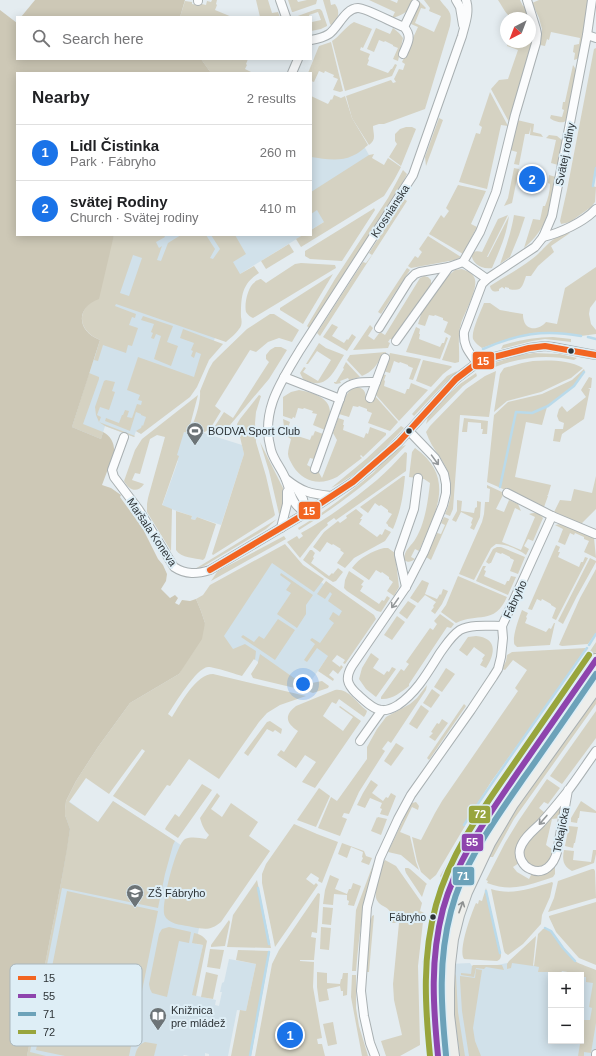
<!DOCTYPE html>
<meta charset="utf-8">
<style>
body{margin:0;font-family:Arial,sans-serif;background:#f6f6f6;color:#202124}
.controls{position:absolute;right:12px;bottom:12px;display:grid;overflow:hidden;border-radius:0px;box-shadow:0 2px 10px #0003}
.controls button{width:36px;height:36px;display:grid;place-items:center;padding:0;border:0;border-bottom:1px solid #e0e0e0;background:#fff;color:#202124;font:20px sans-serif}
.compass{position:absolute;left:500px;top:12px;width:36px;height:36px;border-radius:50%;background:#fff;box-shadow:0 2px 10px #0003;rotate:222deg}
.you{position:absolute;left:303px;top:684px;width:14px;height:14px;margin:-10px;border:3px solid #fff;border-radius:50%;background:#1a73e8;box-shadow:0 0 0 6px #1a73e833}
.badge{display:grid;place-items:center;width:26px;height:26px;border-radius:50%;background:#1a73e8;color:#fff;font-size:13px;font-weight:700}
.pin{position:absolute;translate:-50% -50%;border:2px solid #fff;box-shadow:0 1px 4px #0006}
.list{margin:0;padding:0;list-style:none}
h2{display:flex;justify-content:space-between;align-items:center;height:52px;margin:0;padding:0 16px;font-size:17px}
h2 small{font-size:13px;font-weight:400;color:#757577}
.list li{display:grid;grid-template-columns:26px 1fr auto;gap:12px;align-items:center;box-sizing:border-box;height:56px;padding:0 16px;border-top:1px solid #e0e0e0}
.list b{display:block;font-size:15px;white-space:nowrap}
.list p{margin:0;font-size:13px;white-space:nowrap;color:#757577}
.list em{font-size:13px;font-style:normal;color:#757577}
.icon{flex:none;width:22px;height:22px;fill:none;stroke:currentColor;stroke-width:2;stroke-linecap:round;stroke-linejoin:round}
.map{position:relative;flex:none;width:596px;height:1056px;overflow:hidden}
.search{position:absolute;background:#fff;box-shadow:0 2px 10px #0003;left:16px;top:16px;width:296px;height:44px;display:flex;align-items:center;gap:10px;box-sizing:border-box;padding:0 14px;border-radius:0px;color:#757577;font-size:15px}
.panel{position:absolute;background:#fff;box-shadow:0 2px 10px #0003;left:16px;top:72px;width:296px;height:164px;border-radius:0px}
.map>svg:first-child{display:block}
.built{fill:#d1e1ea;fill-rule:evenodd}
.green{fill:#d5d2c2;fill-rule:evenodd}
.forest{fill:#cdc8b6}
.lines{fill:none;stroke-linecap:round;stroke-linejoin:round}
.stream{stroke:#badaea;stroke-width:2.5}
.street-casing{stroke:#a9b0b2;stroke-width:10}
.secondary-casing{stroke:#a9b0b2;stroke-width:14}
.street{stroke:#fbfcfd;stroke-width:8}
.secondary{stroke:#edeeeb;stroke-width:12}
.bus-1-casing{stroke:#deeef6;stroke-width:9}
.bus-2-casing{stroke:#deeef6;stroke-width:9}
.bus-3-casing{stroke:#deeef6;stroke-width:9}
.bus-4-casing{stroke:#deeef6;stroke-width:9}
.bus-1{stroke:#f26522;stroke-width:6}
.bus-2{stroke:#8e44ad;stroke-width:6}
.bus-3{stroke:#6ca2b9;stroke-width:6}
.bus-4{stroke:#98a53d;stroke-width:6}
.oneway{stroke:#94989a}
.oneway2{stroke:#8d9090}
.bus-dot{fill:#2d3336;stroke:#deeef6;stroke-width:1.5}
.labels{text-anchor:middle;stroke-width:4;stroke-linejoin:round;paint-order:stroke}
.bus-label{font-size:10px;fill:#2d3336;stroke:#deeef6;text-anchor:end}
.street-label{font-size:11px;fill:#2d3336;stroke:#deeef6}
.poi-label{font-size:11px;fill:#2d3336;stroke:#deeef6;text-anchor:start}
.key{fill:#deeef6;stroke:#a9b6bc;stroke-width:1}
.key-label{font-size:11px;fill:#2d3336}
.line-badge{stroke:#deeef6;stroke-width:1.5}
.badge-label{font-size:11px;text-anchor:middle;font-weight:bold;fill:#fff}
</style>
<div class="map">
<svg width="596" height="1056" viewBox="0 0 596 1056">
<rect width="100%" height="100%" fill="#e4ecf0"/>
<!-- built -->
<g class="built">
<path d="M311,113L365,148L378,171L370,193L311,230Z"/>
<path d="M114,235H303L240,274L195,389L139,433L136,431L134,437L105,426L101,439L72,427L100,340L92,301Z"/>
<path d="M184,432L197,436L204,433L242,445L244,454L221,525L197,517L195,520L191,519L192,516L162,506L178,461L172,458Z"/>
<path d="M265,557L300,568L368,614L335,646L311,681H305L304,685L301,688L294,687L254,659L202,639Z"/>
<path d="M67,800L98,822L113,801L175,841L232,881L199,928L196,944L203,945L193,995L216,1000L215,1005L219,1006L222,992H220L222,983L224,982L229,959L256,964L246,1011L237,1010L228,1056H209V1054L205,1053V1056H189L184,1055L183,1056H27L61,883Z"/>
<path d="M512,962L539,966L549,970L574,973L590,977L596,979V1056H453L449,964L470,963L472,966L487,967ZM551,975H581V1041H551Z"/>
</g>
<!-- green -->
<g class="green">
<path d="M212,0H217L216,4L217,5L215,10L232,17H180L185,1L192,2V4L197,5V3L206,5L207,1L211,2Z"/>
<path d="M256,0H268L272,13L278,12L280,17H260Z"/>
<path d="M288,0H297L298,2L307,0H317L316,4L293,12H292Z"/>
<path d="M323,0H330L331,5L335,4C341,12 338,19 332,26L330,24Z"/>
<path d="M369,0H390L397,3L398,0H413C409,11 405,14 393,18H392L395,12Z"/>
<path d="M424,0H440C448,11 453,11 450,26L425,109L384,124H379L373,126C373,134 377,139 369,145L352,118L346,96L391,80L393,83L396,82L394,79L399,69L403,70L405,64L402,62L418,27L411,24L410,22L419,1L426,8L425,9L421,8L415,23L434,32L441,16L429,11L430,8Z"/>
<path d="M498,0H520L523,6L526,7L535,29V34C528,63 520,93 510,121L509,122L491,89L499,80L508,79L518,50L507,46L508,42H530V18C507,18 510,19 498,0Z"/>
<path d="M539,0H588L579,57L577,59L574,60L575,53L573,52L574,45L579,44L580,38L551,32L549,40L547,39L545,46L540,45L542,29L539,18L532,3Z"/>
<path d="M317,9H320L322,11L327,25V26L321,29L311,31V21L312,22L321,20L318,12L309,15L310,17H295Z"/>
<path d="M354,22L372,29L363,48L361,47L360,50L370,54L368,59L369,60L367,65L388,73L391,69H392L395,64L397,65L392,76L345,91L332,41C340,36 345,27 354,22Z"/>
<path d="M376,28L390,34L393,28L399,33L403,38L398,61L393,59L398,48L393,46V45L385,41L384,42L379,40L374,52L367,49Z"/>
<path d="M331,42L343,91L340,92L333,90L338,79L333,77L334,75L325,71L324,73L319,71L314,82L311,81V73H308L319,46Z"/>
<path d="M596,48V172L593,186L596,187L595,202L591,207L570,222L566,223L561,224L560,221L567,190L594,49Z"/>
<path d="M201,59H248L246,64L247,65L245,69L253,73H211Z"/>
<path d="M573,65L575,68L576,72L567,120L564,122C560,123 553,121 550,118L551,115L562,117L564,110L562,109L563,102H565Z"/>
<path d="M490,92L508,126L501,125L487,189L459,182L476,133L480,134L482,127L479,125Z"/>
<path d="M334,95L341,98L345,96L352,118L368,145C363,149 358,154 352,156C340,162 324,159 311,157V96L328,104L331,99L332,100Z"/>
<path d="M439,118L443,120L426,166L425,157Z"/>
<path d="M517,120L534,124L533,132L541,134L543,137L530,135L531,126L529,134H525L519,165L514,164L517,152L510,150Z"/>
<path d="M406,127H412L416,129L401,166L389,157L397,144L395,141V134L400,129Z"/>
<path d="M549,135L557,136L563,141L558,165L551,163L556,140L546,138Z"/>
<path d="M374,154L372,158L384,165L388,158L401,167L394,180L384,196L301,247L296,239L303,235H311V230L324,222L317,210L311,214V192L369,155Z"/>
<path d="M514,168L519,169L512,203L504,206L508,198Z"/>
<path d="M403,170L407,174L402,184L309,328L307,326L335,279L388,198Z"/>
<path d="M549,175L556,177C550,207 549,227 524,248L533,219L540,220L543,206H545C548,199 550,191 550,184L548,183Z"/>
<path d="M458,185L486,191L471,224L477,227L463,254L429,234L441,215L444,218L449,211L446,208Z"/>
<path d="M404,199L407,201L320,336L317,333L363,262L366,263L372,255L369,253Z"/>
<path d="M374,208L375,210L342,261L310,259L305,256V251L373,209Z"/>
<path d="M508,215L487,257H488L509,216C506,237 500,249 492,268C472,271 464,247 482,252L498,219Z"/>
<path d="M514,215L525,217L519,235L510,257L500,264C506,247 511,233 514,215Z"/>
<path d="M570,233L551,246L554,252L538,266L531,276H526C522,287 522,292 509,289V288L505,287V289L502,287L499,289V291C495,292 491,292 490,286C504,277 519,269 532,259C546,249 551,235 570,233Z"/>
<path d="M114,235H164L165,237L156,242L159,248L162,246L157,260L161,261L168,243L181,235H206L215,249L210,258L213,259L220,249L211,235H235L246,254L233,262L240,274L254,266L259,273C241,284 241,298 241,317C242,321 242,326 239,329C236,334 230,338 226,342L116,304L115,306L136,314L135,318L132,317L129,325L138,328L132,346L128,345L126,353L103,345L98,361L94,360L100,340C81,332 75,315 92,301ZM133,255L142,258L129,296L120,293Z"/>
<path d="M428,236L461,257L455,260L411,268L408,266L415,256L418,258L422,252L419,249Z"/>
<path d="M289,244L294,252L266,269L261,261Z"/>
<path d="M301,263L335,265L336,268L253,318C250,317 248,315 246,312C244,304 248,286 255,282C255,281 260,279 261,279L266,283L295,264Z"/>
<path d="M596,267V300L590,308L589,314L591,324L596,330V334L581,336L554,332L532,333L502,341L482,348C479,346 475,343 473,339C471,331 481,311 484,303H490L500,310L523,314C523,316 523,318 524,321C527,332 541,329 546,322L557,324L565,288Z"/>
<path d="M407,268L410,270L381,314L378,312Z"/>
<path d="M462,269C467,271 471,272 474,277C480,287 464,313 461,324C457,336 460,350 459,362L455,363L442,360L451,336L444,332L448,322L443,320V318L435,315L434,316L429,315L425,326L418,324L422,311L448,276L455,270Z"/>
<path d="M333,274L303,324L280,310V308Z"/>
<path d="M424,276L428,277L431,280V285L392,339H390L388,342L390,343L388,348L353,350L370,325L373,328L368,336L374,340L380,332L385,335L420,278Z"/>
<path d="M270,314H274L299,330L292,342L279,338L268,342L256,352L250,350L215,406L221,411L210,429L197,436L190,433C194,420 201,405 200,391L209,369L213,362L218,357L247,329Z"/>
<path d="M143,316L173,326L167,342L178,346L171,366L154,359L161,336L156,334L154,339L151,338L153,333L151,332L154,324L141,320Z"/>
<path d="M332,324L338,327L332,336L344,343L347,339L348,340L352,334L356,337L347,351L323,337Z"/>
<path d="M416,327L420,329L419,334H420L419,339L440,347L442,343H444L446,337L448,338L440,359L406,352Z"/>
<path d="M183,329L223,344L209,360L197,387L190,397L141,434L136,431L141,428L142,425L143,426L146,417L141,415V414L136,412L130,431L105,421L106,418L119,423L122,415H123L125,410L129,411L127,417L132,418L137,404L141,405L142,401L138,400L140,395L127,390L138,357L194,377L201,354L196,352L194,358L191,356L193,351L191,350L194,343L180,338Z"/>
<path d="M553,337L571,339V342L545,339L532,341L501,349L503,345C520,340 536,337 553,337Z"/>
<path d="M319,343L326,348L344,355C333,372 327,392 303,379L300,373L304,367L306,368L303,372L318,381L331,360L317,351L308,364H306Z"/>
<path d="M275,347H281L287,350L269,379L230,425L217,431L213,429L224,412L233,418L269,362L266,359V355L270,350Z"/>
<path d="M386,352L384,357L382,356C377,365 372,372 362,376L347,360L350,355Z"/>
<path d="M390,353L421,359L413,380L409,379L413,368L408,366V365L400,362L399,363L394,361L390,373L383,371Z"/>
<path d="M534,353L560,354L577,358L574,360C547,354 521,357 495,367L494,363L520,355Z"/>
<path d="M423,360L451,366L452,367L443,374L431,387L416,381Z"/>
<path d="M533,361C549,360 569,360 583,368L571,378L564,381L541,392L507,401L494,412L500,374L504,368L522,363Z"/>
<path d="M346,362L360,377L349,380L348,378L340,381L341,383L336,384L334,383V382H336L344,369L343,368Z"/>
<path d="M584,369L585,372L584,371L576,384L547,407L542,425L526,422L515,477L551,485L548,495H547L548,496L544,507L487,482L494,415L508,402L542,394L572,380Z"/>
<path d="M457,371L455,374L445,383L414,416L412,414L447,376Z"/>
<path d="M496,371L489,417L460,415L453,509L450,516L445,514C455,492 452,476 440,457C434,449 429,441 426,432L430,426L466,389L485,376Z"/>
<path d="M89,373L99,377V379L83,424L103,432L101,439L72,427Z"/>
<path d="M476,373L477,376L463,386L426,424L428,417L449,394L460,384Z"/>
<path d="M382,374L386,375L384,380L385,381L384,386L405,394L407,389H409L411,383L428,390L399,421L375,394Z"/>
<path d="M589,377L592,378L591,388H588L590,389L584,419L562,434L560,442L553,441L555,429H563L564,423L559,421L557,416L559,409L562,406L567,412L586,397L581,390Z"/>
<path d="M106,380L115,382L112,391L115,392L109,410L100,407L97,415L101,417L99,422L135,436L134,437L105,426L99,422L96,415L95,407L104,381Z"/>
<path d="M355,387C364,387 366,392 366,400L372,402L375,396L398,422L390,431L368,423L372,413L367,411V409L359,406L358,407L353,406L349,417L339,414C343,403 345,392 355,387Z"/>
<path d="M299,390C311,392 330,397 330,412C330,418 327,424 325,430L313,425L317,414L312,413L313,411L304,408L303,409L298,408L295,418L293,417L292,419L283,416V397L291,392Z"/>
<path d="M198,395L188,433L184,432L177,455L179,456L162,505L172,509L171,551L147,512V504L148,498L165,437L157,435L150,439L140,474L135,473L132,480L144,484C137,494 129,490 124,481L135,450L142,439Z"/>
<path d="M259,395L261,396L256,412L255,423L256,442L266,476L275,515L273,517L213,555L212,554L244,454L237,424L240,419Z"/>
<path d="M338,418L344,420L343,425H344L343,430L364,438L366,433L368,434L370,427L386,433V435L363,457L361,455L360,456L362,458L337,477C320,486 303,482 293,466C291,462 288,458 288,454C288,449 290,444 291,439L285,435L283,419L290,422L288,428H289L288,433L310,440L312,435L313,436L315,431L323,434L314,459L310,458L307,465L318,471L322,478L337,440L333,433Z"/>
<path d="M464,418L488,421L487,434H482L483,429H481V423L468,422L467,432H462Z"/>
<path d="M401,426L404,428C382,451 359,475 331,488L366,459Z"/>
<path d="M260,442L283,488L284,500L281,512L279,514L269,471Z"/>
<path d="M406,445C374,479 338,506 299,530L298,528C325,512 349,493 373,473C381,465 395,448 406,445Z"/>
<path d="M415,448C457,478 435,514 419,551L415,549L411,557L415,559C411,562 408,563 404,560C404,549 412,546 416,538C425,523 428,501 430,483L424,479L409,477L412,452Z"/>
<path d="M405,452L407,453V454L406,471L336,520L334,518L327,523L328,525L321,531L300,558L287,542L297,536L299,539L303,536L301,533C328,518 353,500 377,480C387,471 396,462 405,452Z"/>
<path d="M403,476H405C403,497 401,510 393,529L388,526V525L386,523L392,514L388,512V510L381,505L379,506L375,503L368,513L360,507Z"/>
<path d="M596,476V509L581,524L554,512L560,500L571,501L574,489L592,493Z"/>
<path d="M487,485L504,493L496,509L504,512L509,500L518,504L521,511L515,508L502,542L521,550L535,517L529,514C535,512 539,513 543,518L533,541L528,539L524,546L529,549L526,555C518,549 506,544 496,544L491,548L474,580L459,574L482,522L484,514L485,502H489L490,489L487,488Z"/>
<path d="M457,500L462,501L461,511L474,513L475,508L477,507V501L481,502L480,517L474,530L470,528L472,524L471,523L473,518L461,512L456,522L452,520L457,511Z"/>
<path d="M356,509L363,515L360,519H362L359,524L377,537L380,534L382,535L385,529L391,532L385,541L354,558L345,568L337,563L344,553L340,550L341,549L333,544L332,545L327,542L320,552L313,547L324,532L338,521L340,523L347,518L346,516Z"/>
<path d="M176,511L192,516L191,519L195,520L197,517L216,524L205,558L203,560C195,558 181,558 176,550Z"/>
<path d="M444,517L449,519L431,560L426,557L437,533L441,534L445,525L441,523Z"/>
<path d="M277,519L266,529L204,566L195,569Z"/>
<path d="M560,524L564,525L594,538L596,558L584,552L589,541L584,539V537L575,533L574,535L570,533L565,545L558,542L563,529L555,525Z"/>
<path d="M284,536L286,539L211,581L217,572L220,570Z"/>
<path d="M285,544L303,565L324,579L314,592L272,563L224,636L233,649L245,644L256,651L255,660L254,659L242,676C235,674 215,667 208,667C196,668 175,704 168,714L172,717C181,703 196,674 213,674L306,696L280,705L267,713L259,722L219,779L189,759L170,786L167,785L145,816L113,796L145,751L142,749L109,794L86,778L69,802L98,822L113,801L175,841L173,845L165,874L158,908L62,888L30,1052L46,1056H27L61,883L70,829L65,815V810L66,801L76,781L98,747L130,703L179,674L205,623L201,611L196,599L203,595L210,585Z"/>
<path d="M556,545L560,547L558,552H560L558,557L579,567L581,562H583L585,557L588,558L556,620L552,618L556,608L551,605V604L542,599L541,601L537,599L532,610L528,609Z"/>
<path d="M497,547H501L525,557L518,574L510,571L514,560L510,558V557L502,553L501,554L496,552L491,563H490L489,564L486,562L493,549Z"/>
<path d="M384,548H388L395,553L399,587L394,596L387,591L393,582L389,579V577L382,572L381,573L376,570L369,580L352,568C359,558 372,551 384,548Z"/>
<path d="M310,550H312L315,553L313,557L314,558L311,563L329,576L332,573L333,574L338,568L343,572L336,581L333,582L325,577L303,560Z"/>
<path d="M590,558L596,561V562L577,596L563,624L558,621Z"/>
<path d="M483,566H486L484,570L486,571L484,576L505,585L507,581H509L511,576L516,577L508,595L476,581Z"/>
<path d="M596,569V633L588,644L562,646L559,645L580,598Z"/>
<path d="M349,571L364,581L361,585L363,586L360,591L379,604L382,600L384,601L387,596L390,598L381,612L377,611L347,591L344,588L345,580Z"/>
<path d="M281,573L313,595L306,605V614L297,628L277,614L291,593L286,590L291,583L280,575Z"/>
<path d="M458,576L507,597C494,626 477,612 456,623L441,612L446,605Z"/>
<path d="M422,580L429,583L425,594L437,599L440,594L441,595L443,589L448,591L442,604L435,614L431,611L434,607L433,606L436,602L425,595L418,603L410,598Z"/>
<path d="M326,581L374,615L376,619L345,664L343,663L345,660L337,655L332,661L340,667L341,665L343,667L338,674L333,670L329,675L334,679L333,681L318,671L328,656L317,648L307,662L304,660L315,644L310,640L312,638L320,643L334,623L329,619L333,612L339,616L342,611L328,601L332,594L330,592L325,599L317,594Z"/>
<path d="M408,601L416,606L407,619L399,613Z"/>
<path d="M522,610L528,613L526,617L527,618L525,623L546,632L549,628L551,629L554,623H555L550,645L517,647C515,645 514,645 514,642C513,634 519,618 522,610Z"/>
<path d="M440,614L454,624L451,628L447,627L409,684V686C401,692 392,700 381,699V697L401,669L404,671L409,664L406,662L430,628L433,630L437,624L434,621Z"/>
<path d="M397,616L405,622L392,640L384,635Z"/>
<path d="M278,619L295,630L275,660L241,637L243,635L254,642L259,636L264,639Z"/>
<path d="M476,636C497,638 496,653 486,668L480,665L483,660L482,659L485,655L474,647L467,656L459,650L468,637Z"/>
<path d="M596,642V652L500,790C478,818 460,849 443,880L440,876C457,845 475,814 496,784C529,737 564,691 596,642Z"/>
<path d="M586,648L559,687L491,782L464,825L465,826L436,875L430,880L421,872L417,861L412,837L421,840L435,813L442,801L518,691L515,688L527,670L513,660L505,670L502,669L506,661L507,655L512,652Z"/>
<path d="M371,653L379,659L373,668L384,675L387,671L389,672L392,667L396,669L376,697L366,689L359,679L362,668Z"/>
<path d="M260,654L304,685L299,689L253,678L251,674L258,663V662Z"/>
<path d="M446,668L455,674L442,692L434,687Z"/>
<path d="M596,670V678L493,824L476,855L462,885L457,884L467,862L487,826Z"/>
<path d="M322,681L329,686L328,688L313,693L304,690L307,684Z"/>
<path d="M427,685L426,690L391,743L388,741L382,749L385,751L359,792L349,814L344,813L342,817L347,819L340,836L318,828L331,797L337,801L367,759V747L377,729L386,717L410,704L417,698Z"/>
<path d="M432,689L440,695L431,708L423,703Z"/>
<path d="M335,690C348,688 356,702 365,709L367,711L366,714L364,717L339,699L336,704L332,702L323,716L343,731L353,717L339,707L340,706L361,721L315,788L302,782L316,762L305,755L296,768L277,755L281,750L284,752L298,731C287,724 283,716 296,706Z"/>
<path d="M596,695V704L514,819L493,857H489L491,851L512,812Z"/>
<path d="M464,704L466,706L429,760L427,758Z"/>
<path d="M421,705L429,711L417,729L409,724Z"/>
<path d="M596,711V738L562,784L550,776Z"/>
<path d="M442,719L448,723L435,741L429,737L433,733L431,732L437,723L439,724Z"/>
<path d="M270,721L282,729L281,734L275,730L273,732L267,729L248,756L244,753L267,722Z"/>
<path d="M396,743L404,748L391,766L384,761Z"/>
<path d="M547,779L560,788L548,804L544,802L539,808L545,813L522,838L519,863L513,867L517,872L529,879L532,873C541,873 548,874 555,866V874L553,877C549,879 543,880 538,882C519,888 506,890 487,883L488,881L486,880L505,843L519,820Z"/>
<path d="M371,780L378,785L372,793L383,801L386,797L388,798L391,793L396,796L388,816L380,814L382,809L380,808L382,803L370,798L365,808L357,805L363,793Z"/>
<path d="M202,784L212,790L178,838L166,830L165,829L166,827L175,814L179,817Z"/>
<path d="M319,788L330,796L316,827L297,820Z"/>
<path d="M217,793L220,796L211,809L222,817L231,803L258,822L249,836L270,851L221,922C210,931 205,929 192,927C184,925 172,925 166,918C165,916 164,915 164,913C162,902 176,844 185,839C192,836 199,838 206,839L209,835C204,830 202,825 200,818Z"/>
<path d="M581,801L596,811V813L580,811L579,818H578L577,823L571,822V818Z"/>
<path d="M416,802L419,806L418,810L412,807L400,832L410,836L416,862L419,870L401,855L388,852L410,805L412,803Z"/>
<path d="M563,802L560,818L552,819L546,845L553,850C552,854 551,859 549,862C540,871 523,866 523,853C524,848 526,845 528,841Z"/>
<path d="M377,817L378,818V817L387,819L381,835L371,831Z"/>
<path d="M294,824L317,834L338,842L322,883L318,881L319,878L311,873L306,879L314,885L316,883L318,885L275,947L262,883V874L266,864Z"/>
<path d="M569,826L578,827L575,843H574L573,848L565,846Z"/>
<path d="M342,843L364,851L366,856L372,858L369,865L361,862L363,858L362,857L363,852L351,847L347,858L338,854Z"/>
<path d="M564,850L574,851L573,860L591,862L593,850H596V854L594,863L572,871C563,866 562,860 564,850Z"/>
<path d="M385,860L396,866L422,903L420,911L424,913L418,966L420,1045L400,1056H386L381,1041L402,1035L394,1000L393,984L399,923H392C393,903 380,910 376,898C374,892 381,870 383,863Z"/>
<path d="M374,862C364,898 359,934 356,971H352L356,910Z"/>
<path d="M405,868H408L410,869L427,884L426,885L422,897L406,873L405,870Z"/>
<path d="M592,869H594L595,871L596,898L548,912L554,898L558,881Z"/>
<path d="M330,875L339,879L335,889L347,894L349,889H351L353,883L361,886L354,906L348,905L349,901L347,900V895L334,894L333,905L323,904L325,890Z"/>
<path d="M257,880L271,948L227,947L233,915Z"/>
<path d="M552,882L553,883L550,897L542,915L541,924L523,944L508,955L505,953L504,951L491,889C512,896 532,888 552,882Z"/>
<path d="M486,888L501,955C501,958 500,960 497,961L464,959C458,950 471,914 476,903L478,904L479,900L482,901Z"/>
<path d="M67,891L158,911L129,1056H65L36,1050L52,971H53L54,968L52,967Z"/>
<path d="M455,891L459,893L449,929L447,1045L446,1046L443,1044C438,1001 436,959 447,918C449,909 451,900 455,891Z"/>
<path d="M318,893L320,894L317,933L312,932L311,937L316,938L314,960H300V961L314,962L313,987L322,1038L317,1039L318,1044H322L325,1056H255L272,964L279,950Z"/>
<path d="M596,902V965L579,958L556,932L549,917V916Z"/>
<path d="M323,907L333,908L331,925L322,924Z"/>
<path d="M374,915L369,972H366L371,919L372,916Z"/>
<path d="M229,920L230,922L225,946L211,947V945Z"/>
<path d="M169,927L191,932L189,943L179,941L167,997L152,993L150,989L149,984L159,934L162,929Z"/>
<path d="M321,927L331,928L329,950L320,949Z"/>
<path d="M545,928C555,931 566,954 575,961C581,965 590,967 596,970V1023L591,1053L584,1052V1056H578L584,1020H590L592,1008L589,1007L593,983L586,982V977H581V975H574L573,973L562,971L561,973L553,972H538L539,967L534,966L538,934L543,929Z"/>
<path d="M194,933C200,934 203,936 207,941L196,996L192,995L203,945L192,943Z"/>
<path d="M536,936L533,966L512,963L511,968L507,969V964L509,961Z"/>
<path d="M210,949L224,950L220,969L207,967Z"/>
<path d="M238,950L270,951L251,1056H231L240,1010L246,1011L256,964L236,960Z"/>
<path d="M422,961L429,962L431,1036L425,1033L423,1029Z"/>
<path d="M473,965H502L504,970L486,967L484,969L476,968L474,977L461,975V973L471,974L472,966Z"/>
<path d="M476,969L482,970L473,1028L475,1041L481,1056H469L462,1011L460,980V976L475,978Z"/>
<path d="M206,972L218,975L213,999L201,997Z"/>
<path d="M317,972L327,973V983L340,984L341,979H342L343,973H348L347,995L343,996V991H341L340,986L327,989L329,1000L319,1002L317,987Z"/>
<path d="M454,972L456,976L458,1012L465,1056H460L454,1011Z"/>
<path d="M352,975H356V1008L359,1026L368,1056H362L351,997Z"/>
<path d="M333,1022L337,1044L328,1046L323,1024Z"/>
<path d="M145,1042L157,1044L154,1056H135C136,1050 139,1044 145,1042Z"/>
</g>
<!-- forest -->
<g class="forest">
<path d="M35,0H185L180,17H21Z"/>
<path d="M0,10L17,23V59H201L211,73H17V235H114L99,299C75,308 77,331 100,340L72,427L101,439L103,432C111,436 115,444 114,453L102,485L111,488L121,495L120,497L143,529L158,559L163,565L167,574L166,581L161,589L170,598L175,595L178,598L175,603L179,605L182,600L190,601L196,599L201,611L205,623L202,639L179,674L130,703L98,747L76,781L66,801L65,810V815L70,829L67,849L61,883L27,1056H0Z"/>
</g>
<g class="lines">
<!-- stream -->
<g class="stream">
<path d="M593,186L596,168"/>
<path d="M588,337L596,339"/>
<path d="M483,349C518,334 543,329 581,336"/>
<path d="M500,487L516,412L532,413L548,406L574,386L584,372"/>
<path d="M589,645L596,634"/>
<path d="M464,825C503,765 546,707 587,648"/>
<path d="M258,888L269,944"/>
<path d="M486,891L500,953"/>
<path d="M545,928L551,931L563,948L575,961"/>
<path d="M250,1056L269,952"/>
</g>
<defs>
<g id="street">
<path d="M280,0L286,17"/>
<path d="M456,0L460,7L463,25"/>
<path d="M198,1V0"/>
<path d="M404,27L415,4"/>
<path d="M587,35L596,38"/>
<path d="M311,40C317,39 323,38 329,34C338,28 345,8 358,8C366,8 395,24 404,27C413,37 407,44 403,54"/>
<path d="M292,73L298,59"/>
<path d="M543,237C560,233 584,222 596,209"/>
<path d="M487,279L463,262L480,232L496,192L503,164L515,115L536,43L537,34L536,29L527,0"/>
<path d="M379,328L409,280L415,274L420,272L449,267L463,262"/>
<path d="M396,341L449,267"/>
<path d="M477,363C469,352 463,346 464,332L482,284L487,279L535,247L543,237L552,216L587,35L592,0"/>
<path d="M284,377L340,399"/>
<path d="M370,398L376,382"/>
<path d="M409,431L435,458L444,474L446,484V493L443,505L424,552L406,587L352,666C345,678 347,684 356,693C363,699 372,709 381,710C387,711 393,708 398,705C417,692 428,672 440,653C446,645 451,636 460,630C472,624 489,626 502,626"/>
<path d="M124,437L112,470L114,477L139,510L174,567C186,575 197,574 210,570L306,513L353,482L373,465L399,442L456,379L477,363L490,358L529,348L545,346L553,347L596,355"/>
<path d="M315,469L343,390C352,381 364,382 376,382L385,358"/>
<path d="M286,479C302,492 311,494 331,496"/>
<path d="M297,489L303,499L306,513"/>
<path d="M507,493L552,516L595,534"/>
<path d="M306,513C290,503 292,495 286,480C282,469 274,461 271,450C260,411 281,382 300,350L413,175L462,36C465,24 470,12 466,0"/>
<path d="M281,528L287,504V492"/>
<path d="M406,587L399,555V552L414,509L418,478"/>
<path d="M360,741L382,710"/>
<path d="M568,790L557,852C554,864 544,876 530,869C523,866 518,857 520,849C523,838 534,830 541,823C550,813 559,802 567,792C577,779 586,765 596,751"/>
<path d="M375,1056L370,1043L364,1016L361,991L367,907L380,858L398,819L411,795L471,710L493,677L498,669L501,657L503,638L502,626L552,516"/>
<path d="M596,1056V1054"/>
</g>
<g id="secondary">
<path d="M438,1056C436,1035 433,1014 433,992C433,956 438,916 452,882C461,859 474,838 487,817L596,660"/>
<path d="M453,1056L448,1015V989L449,964L452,939L458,915L466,892L489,843L512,804L596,687"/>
</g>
</defs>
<!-- street casing -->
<use href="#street" class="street-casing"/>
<!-- secondary casing -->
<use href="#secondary" class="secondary-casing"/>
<!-- street -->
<use href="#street" class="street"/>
<!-- secondary -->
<use href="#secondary" class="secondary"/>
<defs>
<path id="bus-1" d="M210,570L306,513L353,482L399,442L456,379L477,363L490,358L529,348L545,346L596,355"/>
<path id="bus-2" d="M438,1056C433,1005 430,959 443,909C457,858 489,815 518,772C544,735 570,697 596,660"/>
<path id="bus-3" d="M446,1055C441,1005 438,960 451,911C464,861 495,820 523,779C548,744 572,709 596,674"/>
<path id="bus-4" d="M430,1056C425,1005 422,956 436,905C450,854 481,811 511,768C537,730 563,693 589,655"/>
</defs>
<!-- bus-1 casing -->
<use href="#bus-1" class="bus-1-casing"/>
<!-- bus-2 casing -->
<use href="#bus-2" class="bus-2-casing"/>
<!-- bus-3 casing -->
<use href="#bus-3" class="bus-3-casing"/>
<!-- bus-4 casing -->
<use href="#bus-4" class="bus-4-casing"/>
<!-- bus-1 -->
<use href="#bus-1" class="bus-1"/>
<!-- bus-2 -->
<use href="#bus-2" class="bus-2"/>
<!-- bus-3 -->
<use href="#bus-3" class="bus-3"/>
<!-- bus-4 -->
<use href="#bus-4" class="bus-4"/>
</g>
<!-- one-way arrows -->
<defs><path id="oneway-shaft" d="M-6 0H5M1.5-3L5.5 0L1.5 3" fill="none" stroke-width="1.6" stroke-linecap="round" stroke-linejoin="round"/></defs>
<g class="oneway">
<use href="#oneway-shaft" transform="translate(435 460) rotate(54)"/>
<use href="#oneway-shaft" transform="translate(395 603) rotate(125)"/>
<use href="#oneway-shaft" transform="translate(543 820) rotate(131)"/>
</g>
<use class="oneway2" href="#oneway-shaft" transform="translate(461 907) rotate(-70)"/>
<!-- icons -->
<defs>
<symbol id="stadium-pin" viewBox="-11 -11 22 30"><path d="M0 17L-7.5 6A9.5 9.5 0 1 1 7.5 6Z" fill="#6d7477" stroke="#deeef6"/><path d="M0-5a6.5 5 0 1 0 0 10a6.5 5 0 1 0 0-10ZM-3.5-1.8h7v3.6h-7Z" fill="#fff"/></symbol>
<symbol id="school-pin" viewBox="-11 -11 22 30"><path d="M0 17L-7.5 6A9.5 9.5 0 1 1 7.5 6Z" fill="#6d7477" stroke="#deeef6"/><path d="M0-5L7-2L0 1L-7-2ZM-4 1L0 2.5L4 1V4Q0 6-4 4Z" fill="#fff"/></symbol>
<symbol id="library-pin" viewBox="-11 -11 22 30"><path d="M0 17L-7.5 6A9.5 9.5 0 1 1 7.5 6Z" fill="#6d7477" stroke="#deeef6"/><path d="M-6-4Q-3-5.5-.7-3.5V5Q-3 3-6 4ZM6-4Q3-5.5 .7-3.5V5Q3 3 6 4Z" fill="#fff"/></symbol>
</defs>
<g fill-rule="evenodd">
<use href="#stadium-pin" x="185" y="421" width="20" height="27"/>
<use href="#school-pin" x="125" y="883" width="20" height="27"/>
<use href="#library-pin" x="148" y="1006" width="20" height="27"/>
</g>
<!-- markers -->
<g class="bus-dot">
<circle cx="571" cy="351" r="3.5"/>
<circle cx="409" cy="431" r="3.5"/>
<circle cx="433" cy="917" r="3.5"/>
</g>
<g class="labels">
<!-- bus labels -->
<g class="bus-label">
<text x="426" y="921">Fábryho</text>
</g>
<!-- street labels -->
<g class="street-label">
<text transform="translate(565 154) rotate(-79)" y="4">Svätej rodiny</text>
<text transform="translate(390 211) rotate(-57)" y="4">Krosnianska</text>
<text transform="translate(152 532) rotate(56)" y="4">Maršala Koneva</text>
<text transform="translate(515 599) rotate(-65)" y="4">Fábryho</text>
<text transform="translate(561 830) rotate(-79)" y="4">Tokajícka</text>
</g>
<!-- poi labels -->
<g class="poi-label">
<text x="208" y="435">BODVA Sport Club</text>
<text x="148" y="897">ZŠ Fábryho</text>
<text x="171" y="1014">Knižnica<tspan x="171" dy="13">pre mládež</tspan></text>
</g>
</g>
<!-- legend -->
<rect x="10" y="964" width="132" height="82" rx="6" class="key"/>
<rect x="18" y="976" width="18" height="4" fill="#f26522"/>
<rect x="18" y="994" width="18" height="4" fill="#8e44ad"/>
<rect x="18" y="1012" width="18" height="4" fill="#6ca2b9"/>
<rect x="18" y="1030" width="18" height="4" fill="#98a53d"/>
<g class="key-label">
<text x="43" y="982">15</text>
<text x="43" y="1000">55</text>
<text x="43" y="1018">71</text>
<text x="43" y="1036">72</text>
</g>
<g class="line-badge">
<rect x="472" y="351" width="23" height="19" rx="4" fill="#f26522"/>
<rect x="298" y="501" width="23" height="19" rx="4" fill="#f26522"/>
<rect x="468" y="805" width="23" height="19" rx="4" fill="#98a53d"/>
<rect x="461" y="833" width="23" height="19" rx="4" fill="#8e44ad"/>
<rect x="452" y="866" width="23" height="20" rx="4" fill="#6ca2b9"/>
</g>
<g class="badge-label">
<text x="483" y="365">15</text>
<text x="309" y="515">15</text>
<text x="480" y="818">72</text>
<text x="472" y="846">55</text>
<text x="463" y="880">71</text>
</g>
</svg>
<div class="controls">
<button>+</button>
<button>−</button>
</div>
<svg class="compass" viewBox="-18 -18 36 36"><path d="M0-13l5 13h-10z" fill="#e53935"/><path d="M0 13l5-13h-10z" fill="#757577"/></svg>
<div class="you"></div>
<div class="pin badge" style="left:290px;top:1035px">1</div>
<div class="pin badge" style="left:532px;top:179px">2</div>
<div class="search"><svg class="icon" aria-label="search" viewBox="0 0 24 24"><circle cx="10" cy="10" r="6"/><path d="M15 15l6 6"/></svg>Search here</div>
<section class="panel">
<h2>Nearby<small>2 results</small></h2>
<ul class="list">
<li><span class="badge">1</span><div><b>Lidl Čistinka</b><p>Park · Fábryho</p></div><em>260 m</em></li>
<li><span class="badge">2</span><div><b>svätej Rodiny</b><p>Church · Svätej rodiny</p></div><em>410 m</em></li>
</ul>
</section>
</div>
